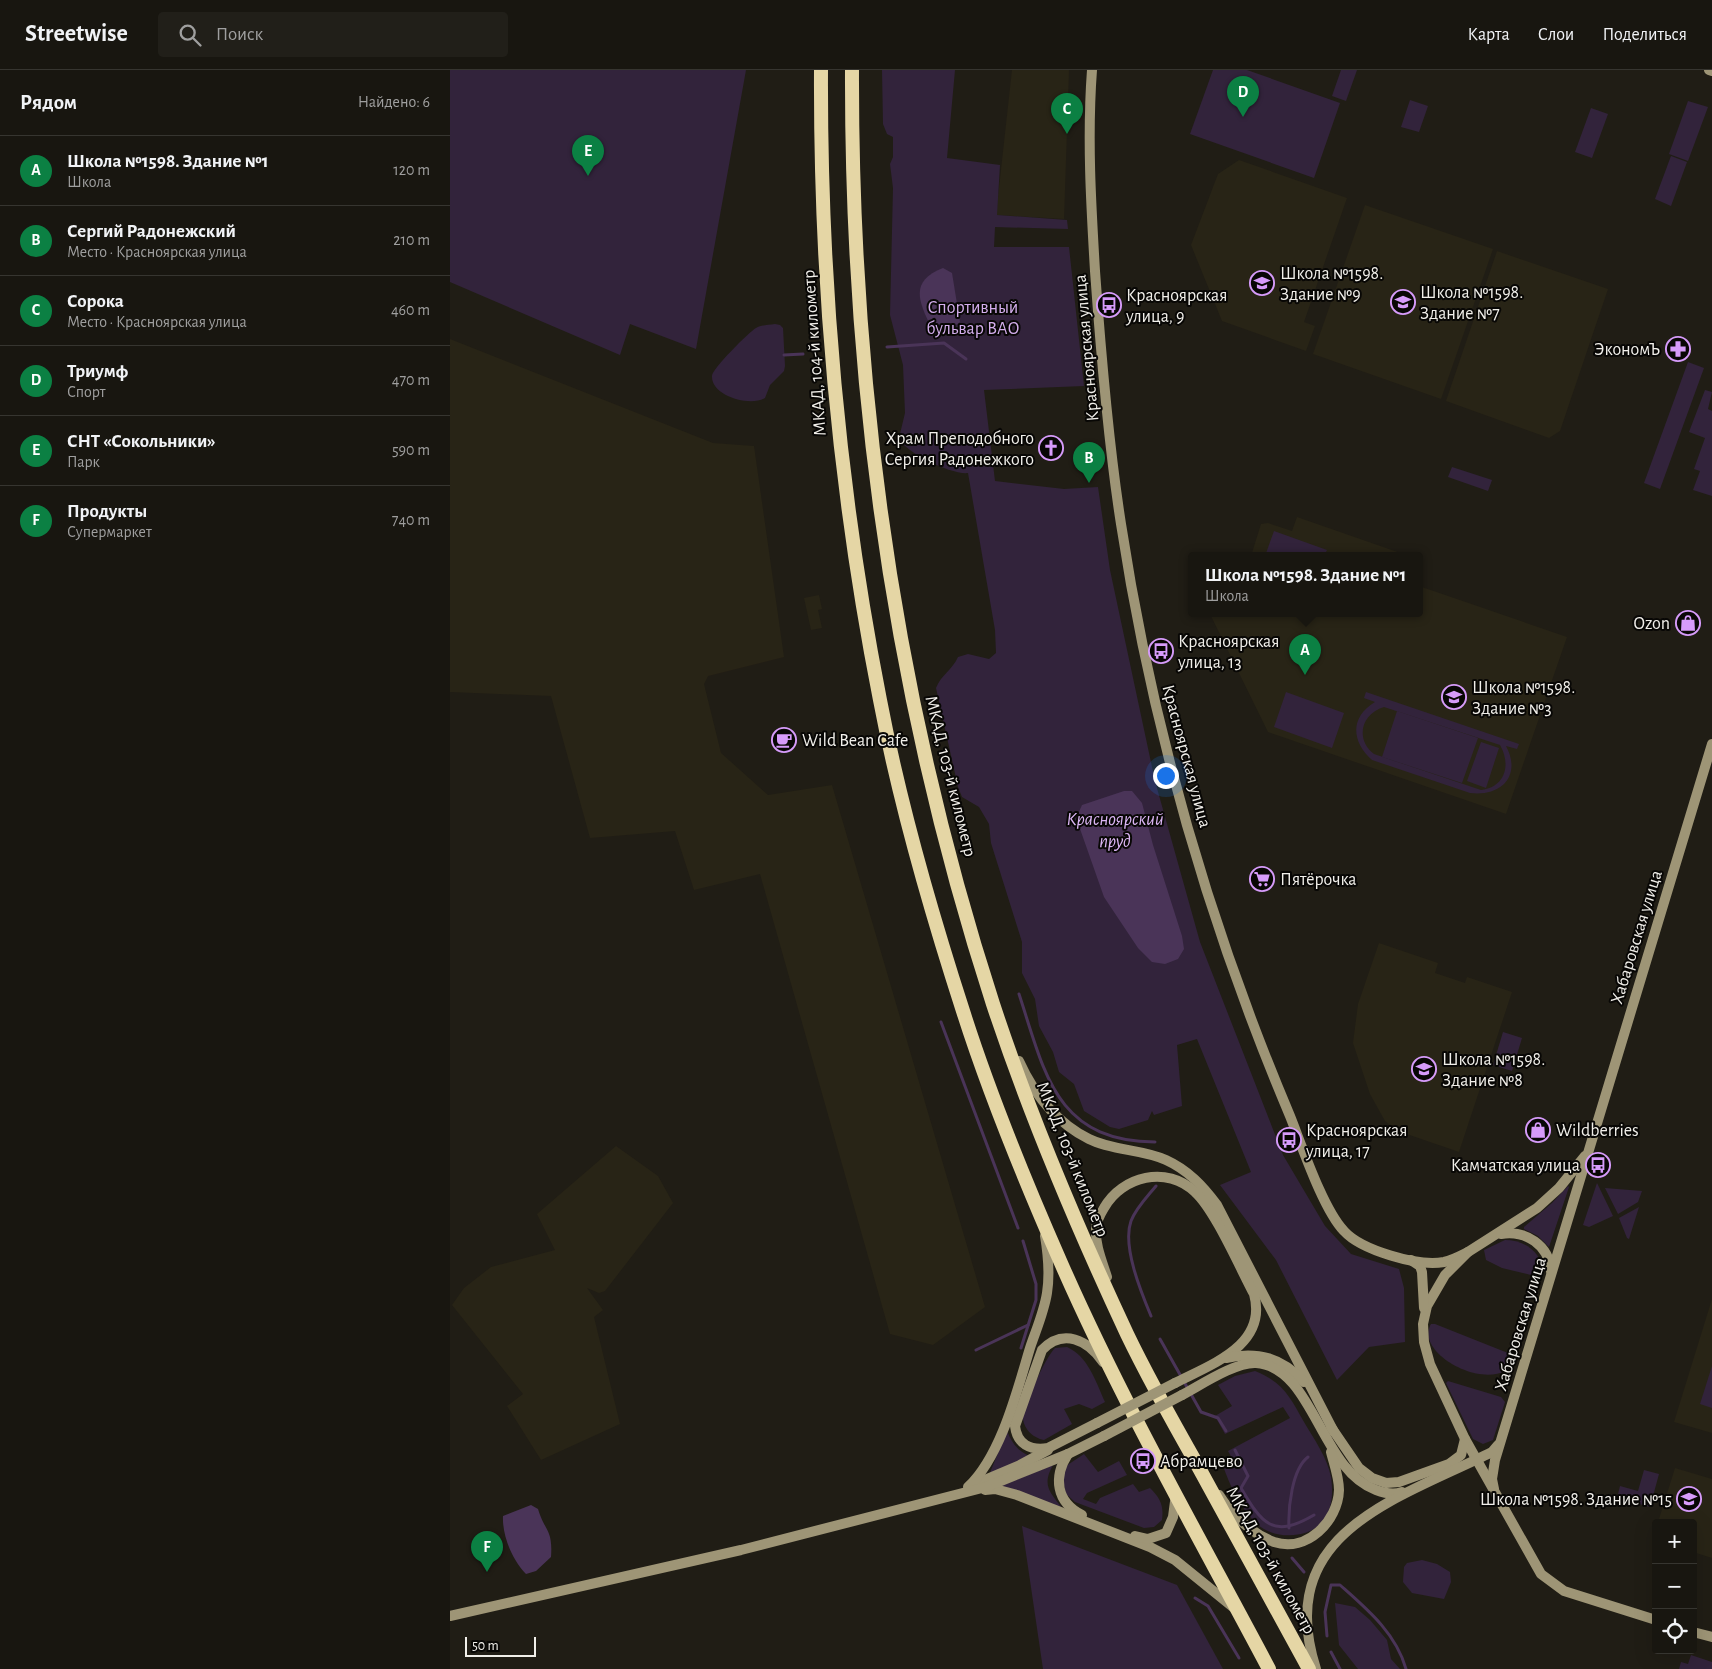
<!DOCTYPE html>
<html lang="ru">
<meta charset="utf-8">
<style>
body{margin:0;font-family:"Alegreya Sans",sans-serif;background:#211f19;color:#f1f3f6}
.controls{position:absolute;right:15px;bottom:15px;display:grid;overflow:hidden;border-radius:5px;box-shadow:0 5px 20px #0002}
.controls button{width:45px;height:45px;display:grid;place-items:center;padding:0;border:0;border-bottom:1px solid #363530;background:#181610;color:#f1f3f6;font:25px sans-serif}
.scale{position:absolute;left:15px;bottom:12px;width:71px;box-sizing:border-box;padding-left:5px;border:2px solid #f1efea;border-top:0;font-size:14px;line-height:18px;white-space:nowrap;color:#f1efea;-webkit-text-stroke:4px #080705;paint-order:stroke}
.you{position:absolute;left:715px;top:705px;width:18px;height:18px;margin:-12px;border:4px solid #fff;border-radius:50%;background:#1a73e8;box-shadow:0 0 0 8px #1a73e833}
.badge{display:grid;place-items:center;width:32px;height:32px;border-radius:50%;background:#0b8043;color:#fff;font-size:16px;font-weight:700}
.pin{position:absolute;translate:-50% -41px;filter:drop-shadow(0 1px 2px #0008)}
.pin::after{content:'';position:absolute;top:26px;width:18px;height:15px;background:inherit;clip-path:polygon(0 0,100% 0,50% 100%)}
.popup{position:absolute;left:738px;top:482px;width:235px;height:65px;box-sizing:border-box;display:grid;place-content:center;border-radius:5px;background:#181610;filter:drop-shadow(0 1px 4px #0005);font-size:16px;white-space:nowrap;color:#9f9f9f}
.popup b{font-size:19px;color:#f1f3f6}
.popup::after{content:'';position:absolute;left:50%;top:100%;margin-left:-10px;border:10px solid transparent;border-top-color:#181610}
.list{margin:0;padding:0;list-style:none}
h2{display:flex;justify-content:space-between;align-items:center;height:65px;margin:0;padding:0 20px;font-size:21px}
h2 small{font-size:16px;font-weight:400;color:#9f9f9f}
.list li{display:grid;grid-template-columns:32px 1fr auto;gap:15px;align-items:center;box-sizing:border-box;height:70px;padding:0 20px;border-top:1px solid #363530}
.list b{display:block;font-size:19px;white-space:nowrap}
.list p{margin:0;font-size:16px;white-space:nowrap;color:#9f9f9f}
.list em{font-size:16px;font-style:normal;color:#9f9f9f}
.icon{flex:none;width:28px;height:28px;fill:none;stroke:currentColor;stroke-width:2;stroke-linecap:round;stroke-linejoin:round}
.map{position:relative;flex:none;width:1262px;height:1599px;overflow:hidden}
header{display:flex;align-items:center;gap:30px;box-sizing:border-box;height:70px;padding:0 25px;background:#181610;border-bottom:1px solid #363530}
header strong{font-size:24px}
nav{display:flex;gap:28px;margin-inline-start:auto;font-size:18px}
.search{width:350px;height:45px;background:#211f19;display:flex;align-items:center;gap:12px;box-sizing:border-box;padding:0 18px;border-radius:5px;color:#9f9f9f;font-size:19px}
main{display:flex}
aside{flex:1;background:#181610}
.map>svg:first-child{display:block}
.built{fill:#282416}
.green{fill:#32233b;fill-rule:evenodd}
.water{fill:#4a3458}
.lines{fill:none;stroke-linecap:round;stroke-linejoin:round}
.stream{stroke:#4a3458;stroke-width:3}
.secondary{stroke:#9e9576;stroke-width:10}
.highway{stroke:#e5d6a5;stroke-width:14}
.secondary-bridge{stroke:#9e9576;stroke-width:10}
.labels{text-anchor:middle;stroke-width:4;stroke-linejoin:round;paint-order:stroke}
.poi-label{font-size:18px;fill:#f1efea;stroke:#080705;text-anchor:start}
.park-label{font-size:18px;fill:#d4aeed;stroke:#080705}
.street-label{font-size:18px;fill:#f1efea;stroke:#080705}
.water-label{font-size:19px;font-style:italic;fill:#dcb6f5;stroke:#080705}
</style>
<header>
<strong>Streetwise</strong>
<div class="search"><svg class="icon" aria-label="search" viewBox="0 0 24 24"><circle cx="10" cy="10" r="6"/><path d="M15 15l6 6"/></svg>Поиск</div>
<nav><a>Карта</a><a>Слои</a><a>Поделиться</a></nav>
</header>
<main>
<aside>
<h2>Рядом<small>Найдено: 6</small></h2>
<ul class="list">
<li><span class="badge">A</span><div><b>Школа №1598. Здание №1</b><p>Школа</p></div><em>120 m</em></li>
<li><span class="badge">B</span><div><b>Сергий Радонежский</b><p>Место · Красноярская улица</p></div><em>210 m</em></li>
<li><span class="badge">C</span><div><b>Сорока</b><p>Место · Красноярская улица</p></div><em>460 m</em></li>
<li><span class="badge">D</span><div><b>Триумф</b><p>Спорт</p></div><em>470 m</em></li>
<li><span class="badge">E</span><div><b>СНТ «Сокольники»</b><p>Парк</p></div><em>590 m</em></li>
<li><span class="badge">F</span><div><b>Продукты</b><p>Супермаркет</p></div><em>740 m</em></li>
</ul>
</aside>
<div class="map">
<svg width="1262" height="1599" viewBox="0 0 1262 1599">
<rect width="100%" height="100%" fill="#201d15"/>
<!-- built -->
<g class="built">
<path d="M562,0H619L614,149L546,145Z"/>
<path d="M789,90L897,128L854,252L865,256L856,281L772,251L741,175L768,104Z"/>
<path d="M915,135L1043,179L991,329L863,284Z"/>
<path d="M1047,181L1158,219L1110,361L1099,368L996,331Z"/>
<path d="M0,269L263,373L304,376L334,587L258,606L254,614L271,683L318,725L382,715L535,1237L483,1275L440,1264L310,804L244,820L225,761L140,768L101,626L0,622Z"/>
<path d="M847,447L959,486H801L811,454L818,453L842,461Z"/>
<path d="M969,516L1117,567L1056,744L818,662L760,544H969Z"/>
<path d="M369,525L372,539L368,540L372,558L361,560L354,528Z"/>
<path d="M929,873L988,893L985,903L1015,913L1017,907L1062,922L1009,1082L948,1061L935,1051L920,1024L903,973L908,934Z"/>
<path d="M166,1076L208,1106L223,1133L155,1221L149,1223L137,1218L153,1240L144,1247L170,1354L91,1390L57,1336L73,1324L2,1235L14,1218L41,1197L105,1180L87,1144Z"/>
<path d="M1262,1229V1363L1224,1352Z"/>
<path d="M1225,1398L1262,1409V1488L1243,1482V1453H1211L1209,1449Z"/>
</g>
<!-- green -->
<g class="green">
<path d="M0,0H296L246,279L180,254L170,285L0,212Z"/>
<path d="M432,0H505L497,88L550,95L547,145L617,150L618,159L545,157L544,177H619L634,316L534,320L545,411L614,419L648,417L660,500L705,711L750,872L833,1085L875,1156L901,1184L949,1199L954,1218L955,1272L919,1277L887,1310L826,1190L770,1115L801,1102L747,969L727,975L732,1036L704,1045L702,1041L698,1050L669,1059L660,1057L634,1041L624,1014L609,1002L603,982L589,956L585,929L572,903V872L541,773L539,754L529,737L512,727L508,717L486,618C491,605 503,599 508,587L518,584L539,589L546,583L545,560L518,403C502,405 455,383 449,368L455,343L453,295L440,245L443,118L440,94L443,87V67L437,64L433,54Z"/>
<path d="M763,0H797L890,33L864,108L740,64Z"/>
<path d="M891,0H907L896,31L882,26Z"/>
<path d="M960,30L978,36L969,62L951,57Z"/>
<path d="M1238,31L1258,37L1238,91L1219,84Z"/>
<path d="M1141,38L1158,44L1142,88L1125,82Z"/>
<path d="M1221,86L1237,92L1221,136L1205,129Z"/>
<path d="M325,254L330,255L333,258L335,296L334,301L320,315L315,328C300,337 261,326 262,306C262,299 299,262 306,258C311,255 318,255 325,254Z"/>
<path d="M1238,292L1254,298L1210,419L1194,413Z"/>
<path d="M1255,320L1262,322L1258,339L1262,341V426L1243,420L1250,401L1244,399L1255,368L1239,362Z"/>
<path d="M1002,397L1042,410L1038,421L998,407Z"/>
<path d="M824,461L877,480L874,486H815Z"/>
<path d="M836,622L894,643L882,678L824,657Z"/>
<path d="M916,622L1069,674L1067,679L1056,676C1072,706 1051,727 1020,723L922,690C901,671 900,647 925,632L914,628ZM934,637L1050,675C1061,694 1056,717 1031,720L924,684C905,669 911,644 934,637Z"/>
<path d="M947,641L1028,668L1012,713L932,687Z"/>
<path d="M1031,672L1049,678L1036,718L1017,711Z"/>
<path d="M1053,962L1072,968L1062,1001L1043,995Z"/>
<path d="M1147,1113L1163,1146L1139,1157L1133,1155Z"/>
<path d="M1118,1116L1119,1117L1099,1177L1088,1166L1074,1159V1157L1102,1133Z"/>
<path d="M1155,1118L1192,1121L1188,1132L1168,1144Z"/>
<path d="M1189,1137L1179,1169L1177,1168L1169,1148Z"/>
<path d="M1055,1170C1075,1170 1094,1183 1092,1205L1089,1207L1052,1198L1036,1190L1034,1180Z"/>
<path d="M981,1254H985L1068,1287C1049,1330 962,1285 981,1254Z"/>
<path d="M617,1277C638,1286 646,1312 655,1332L642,1339L629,1334L614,1339L622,1354L594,1370C583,1368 572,1358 573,1345C576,1331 595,1288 605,1278Z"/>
<path d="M1262,1296V1338L1250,1334Z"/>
<path d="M805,1301C833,1312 840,1327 854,1352C864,1369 877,1387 881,1407C883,1421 883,1439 873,1451C859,1469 824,1470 807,1454C791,1439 780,1416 773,1396L783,1390L778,1381L840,1348L833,1337L775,1364L765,1346L782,1336L768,1315L785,1306Z"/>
<path d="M998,1311L1051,1327L1055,1332L1043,1370L1033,1374L1023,1369L996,1313Z"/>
<path d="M557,1361C562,1373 567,1380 579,1386L539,1405Z"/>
<path d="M634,1384L648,1402L669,1391L677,1405L637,1423L633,1429L646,1434L650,1428L683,1414L689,1422L700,1418C710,1428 714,1435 712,1450L704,1457L694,1458L625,1432L615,1423L613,1407L616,1396Z"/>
<path d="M603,1395C592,1415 599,1421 612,1438L550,1416Z"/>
<path d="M1194,1400L1209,1404L1200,1437L1167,1428L1170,1416L1188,1421Z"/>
<path d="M572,1456L727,1515L773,1599H593Z"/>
<path d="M972,1490L987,1494L1000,1502L1001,1512L994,1529L962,1523L953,1512L954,1497L957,1493Z"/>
<path d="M885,1533L905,1537L920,1550L937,1570L941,1589L950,1599H908L889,1575Z"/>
<path d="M1241,1585L1262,1592V1599H1229L1231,1592L1238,1594Z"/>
</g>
<!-- water -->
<g class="water">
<path d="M493,198L502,203L510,252C500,260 494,261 481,257C469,232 459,211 493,198Z"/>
<path d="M674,721H682L692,733L703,775L732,866L734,879L728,889L715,894L702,892L688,878L654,827L629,756L628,744L632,735Z"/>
<path d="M81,1435L88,1439C95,1462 103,1459 101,1487L86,1501L76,1504C62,1490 52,1465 53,1446Z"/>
</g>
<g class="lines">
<!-- stream -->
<g class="stream">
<path d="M437,277L494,273L516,289"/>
<path d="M334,285L353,284"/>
<path d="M569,924C595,1003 605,1071 705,1072"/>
<path d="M491,952L568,1158"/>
<path d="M701,1246C691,1222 672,1176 681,1151C686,1138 697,1127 706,1116"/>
<path d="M710,1269L751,1342L768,1348L776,1361"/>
<path d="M571,1278L586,1230V1214L573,1171"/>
<path d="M526,1280L578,1255"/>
<path d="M785,1380L798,1406L791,1418C812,1454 823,1469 864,1445"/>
<path d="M839,1458C838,1438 842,1399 858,1387"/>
<path d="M842,1488L854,1502"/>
<path d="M745,1528L758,1536L789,1588"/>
<path d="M877,1566L875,1542L881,1515H890C917,1539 946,1563 956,1599"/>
<path d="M881,1582L890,1599"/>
</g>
<!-- secondary -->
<g class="secondary">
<path d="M642,0C637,67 641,134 645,201C651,285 658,371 671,454C702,657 760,857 840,1046C852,1076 873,1139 894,1161C911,1180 968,1197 994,1192C1003,1190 1010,1186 1018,1182"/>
<path d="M1259,0L1262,1"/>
<path d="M569,991C584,1024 605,1052 639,1069C663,1081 692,1079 716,1090C738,1100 753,1116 767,1135L884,1362"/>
<path d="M1135,1086L1109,1118L1087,1138L1018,1182L995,1205L977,1236L973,1254L974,1272L980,1294L1015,1369L1091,1504L1114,1521L1206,1550"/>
<path d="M1051,1164C1076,1160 1099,1175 1101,1201"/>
<path d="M961,1190L970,1196L972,1202L974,1238"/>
<path d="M657,1207C652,1191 645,1175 646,1159C646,1152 651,1143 654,1138C672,1106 717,1095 745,1122C765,1140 790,1198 804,1224C818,1275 762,1294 725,1313"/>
<path d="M776,1288C808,1281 832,1288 854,1312"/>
<path d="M732,1325C751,1315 785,1292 806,1293C864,1297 870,1400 926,1420C934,1423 944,1425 952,1422"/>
<path d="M647,1353L598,1378C580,1381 567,1374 565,1356L592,1280C613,1258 638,1270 653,1292"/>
<path d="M881,1357L909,1398L922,1408L936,1413L949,1412L999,1394L1011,1385L1015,1369"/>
<path d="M618,1384C603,1407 606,1432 632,1445"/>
<path d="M525,1414L570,1395L598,1380"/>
<path d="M518,1417C551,1386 567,1321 580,1278C586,1260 594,1242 597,1223C600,1204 598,1184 595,1166"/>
<path d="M1044,1419L1042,1409L1045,1390L1262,674"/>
<path d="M535,1420L545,1419L567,1425L700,1477L725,1490L783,1537"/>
<path d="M769,1425C781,1444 802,1464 824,1472C857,1483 888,1451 889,1420C889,1407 884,1394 881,1382"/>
<path d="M685,1466L698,1469L716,1463L723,1447L726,1424"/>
<path d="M0,1546L291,1480L536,1417L618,1384L654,1366"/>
<path d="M1243,1562L1262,1567"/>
<path d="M866,1599C822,1462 948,1429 1042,1382L1048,1375"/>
</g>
<!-- highway -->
<g class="highway">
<path d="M371,0C370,212 389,422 430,630C450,735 480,839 513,941C540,1026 575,1111 611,1193C672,1332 748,1465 819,1599"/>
<path d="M402,0C401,317 445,632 543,934C580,1046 627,1157 677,1264C699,1310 724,1354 749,1398C786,1465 822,1532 859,1599"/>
</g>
<!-- secondary-bridge -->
<g class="secondary-bridge">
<path d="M647,1353L725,1313"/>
<path d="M654,1366L732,1325"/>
</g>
</g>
<!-- icons -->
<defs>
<symbol id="school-ring" viewBox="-11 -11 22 22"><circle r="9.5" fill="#080705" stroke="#d69bfa" stroke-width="1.5"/><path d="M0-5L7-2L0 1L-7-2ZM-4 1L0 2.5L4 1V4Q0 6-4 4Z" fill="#d69bfa"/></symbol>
<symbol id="bus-ring" viewBox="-11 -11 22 22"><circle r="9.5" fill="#080705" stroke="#d69bfa" stroke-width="1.5"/><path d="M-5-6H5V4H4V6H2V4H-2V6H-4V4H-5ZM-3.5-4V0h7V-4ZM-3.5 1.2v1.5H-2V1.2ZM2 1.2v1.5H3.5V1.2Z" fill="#d69bfa"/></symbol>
<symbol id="pharmacy-ring" viewBox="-11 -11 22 22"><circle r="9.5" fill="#080705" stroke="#d69bfa" stroke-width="1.5"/><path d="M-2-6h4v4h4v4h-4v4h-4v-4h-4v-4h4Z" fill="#d69bfa"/></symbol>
<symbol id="church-ring" viewBox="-11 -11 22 22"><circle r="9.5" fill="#080705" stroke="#d69bfa" stroke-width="1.5"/><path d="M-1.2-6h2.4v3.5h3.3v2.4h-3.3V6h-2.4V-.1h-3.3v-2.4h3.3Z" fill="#d69bfa"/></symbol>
<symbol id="shop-ring" viewBox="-11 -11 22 22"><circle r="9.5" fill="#080705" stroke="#d69bfa" stroke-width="1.5"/><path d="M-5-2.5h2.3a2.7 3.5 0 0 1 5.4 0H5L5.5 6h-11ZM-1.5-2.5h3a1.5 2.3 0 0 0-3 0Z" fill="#d69bfa"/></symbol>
<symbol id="cafe-ring" viewBox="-11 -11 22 22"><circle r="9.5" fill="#080705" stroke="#d69bfa" stroke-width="1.5"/><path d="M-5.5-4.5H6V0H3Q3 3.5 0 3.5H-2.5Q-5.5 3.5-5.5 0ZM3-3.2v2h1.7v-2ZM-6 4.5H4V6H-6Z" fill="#d69bfa"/></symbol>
<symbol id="supermarket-ring" viewBox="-11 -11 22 22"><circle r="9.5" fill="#080705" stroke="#d69bfa" stroke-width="1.5"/><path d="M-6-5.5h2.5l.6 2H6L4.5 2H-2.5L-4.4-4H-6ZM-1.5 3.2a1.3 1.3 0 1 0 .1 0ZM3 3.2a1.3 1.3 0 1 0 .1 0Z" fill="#d69bfa"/></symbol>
</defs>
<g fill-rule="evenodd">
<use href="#school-ring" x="798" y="199" width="28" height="28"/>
<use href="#school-ring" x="939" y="218" width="28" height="28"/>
<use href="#bus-ring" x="645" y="221" width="28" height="28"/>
<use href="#pharmacy-ring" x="1214" y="265" width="28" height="28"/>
<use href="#church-ring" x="587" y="364" width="28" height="28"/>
<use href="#shop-ring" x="1224" y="539" width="28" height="28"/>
<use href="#bus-ring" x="697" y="567" width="28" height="28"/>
<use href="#school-ring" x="990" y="613" width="28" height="28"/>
<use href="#cafe-ring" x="320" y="656" width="28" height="28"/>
<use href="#supermarket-ring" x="798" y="795" width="28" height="28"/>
<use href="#school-ring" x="960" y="985" width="28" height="28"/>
<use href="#shop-ring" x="1074" y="1046" width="28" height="28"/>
<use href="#bus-ring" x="825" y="1056" width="28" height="28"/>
<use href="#bus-ring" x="1134" y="1081" width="28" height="28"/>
<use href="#bus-ring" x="679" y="1377" width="28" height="28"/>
<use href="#school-ring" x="1225" y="1415" width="28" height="28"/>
</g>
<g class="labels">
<!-- poi labels -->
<g class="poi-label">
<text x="830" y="209">Школа №1598.<tspan x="830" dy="21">Здание №9</tspan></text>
<text x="970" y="228">Школа №1598.<tspan x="970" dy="21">Здание №7</tspan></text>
<text x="676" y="231">Красноярская<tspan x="676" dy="21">улица, 9</tspan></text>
<text x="1210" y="285" text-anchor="end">ЭкономЪ</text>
<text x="584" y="374" text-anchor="end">Храм Преподобного<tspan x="584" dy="21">Сергия Радонежкого</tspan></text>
<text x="1220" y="559" text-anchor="end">Ozon</text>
<text x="728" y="577">Красноярская<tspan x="728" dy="21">улица, 13</tspan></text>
<text x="1022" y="623">Школа №1598.<tspan x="1022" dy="21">Здание №3</tspan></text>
<text x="352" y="676">Wild Bean Cafe</text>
<text x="830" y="815">Пятёрочка</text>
<text x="992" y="995">Школа №1598.<tspan x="992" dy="21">Здание №8</tspan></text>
<text x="856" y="1066">Красноярская<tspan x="856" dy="21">улица, 17</tspan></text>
<text x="1106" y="1066">Wildberries</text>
<text x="1130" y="1101" text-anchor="end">Камчатская улица</text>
<text x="710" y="1397">Абрамцево</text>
<text x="1222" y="1435" text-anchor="end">Школа №1598. Здание №15</text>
</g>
<!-- park labels -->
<g class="park-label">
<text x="523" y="243">Спортивный<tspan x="523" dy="21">бульвар ВАО</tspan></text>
</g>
<!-- street labels -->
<g class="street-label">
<text transform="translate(636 278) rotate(-95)" y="6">Красноярская улица</text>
<text transform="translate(364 283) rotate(-94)" y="6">МКАД, 104-й километр</text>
<text transform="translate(737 686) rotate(75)" y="6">Красноярская улица</text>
<text transform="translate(501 706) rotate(76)" y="6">МКАД, 103-й километр</text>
<text transform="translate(1186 867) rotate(-73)" y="6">Хабаровская улица</text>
<text transform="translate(623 1089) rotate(68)" y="6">МКАД, 103-й километр</text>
<text transform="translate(1070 1254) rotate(-73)" y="6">Хабаровская улица</text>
<text transform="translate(821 1490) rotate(61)" y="6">МКАД, 103-й километр</text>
</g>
<!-- water labels -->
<g class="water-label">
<text x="665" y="755">Красноярский<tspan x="665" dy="22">пруд</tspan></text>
</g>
</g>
</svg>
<div class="controls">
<button>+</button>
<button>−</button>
<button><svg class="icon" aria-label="locate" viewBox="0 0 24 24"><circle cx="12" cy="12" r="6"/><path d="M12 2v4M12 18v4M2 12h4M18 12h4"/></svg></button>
</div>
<div class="scale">50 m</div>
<div class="you"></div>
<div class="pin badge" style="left:855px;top:605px">A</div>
<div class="popup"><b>Школа №1598. Здание №1</b>Школа</div>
<div class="pin badge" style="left:639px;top:413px">B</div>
<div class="pin badge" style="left:617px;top:64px">C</div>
<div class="pin badge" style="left:793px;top:47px">D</div>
<div class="pin badge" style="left:138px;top:106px">E</div>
<div class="pin badge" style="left:37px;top:1502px">F</div>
</div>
</main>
